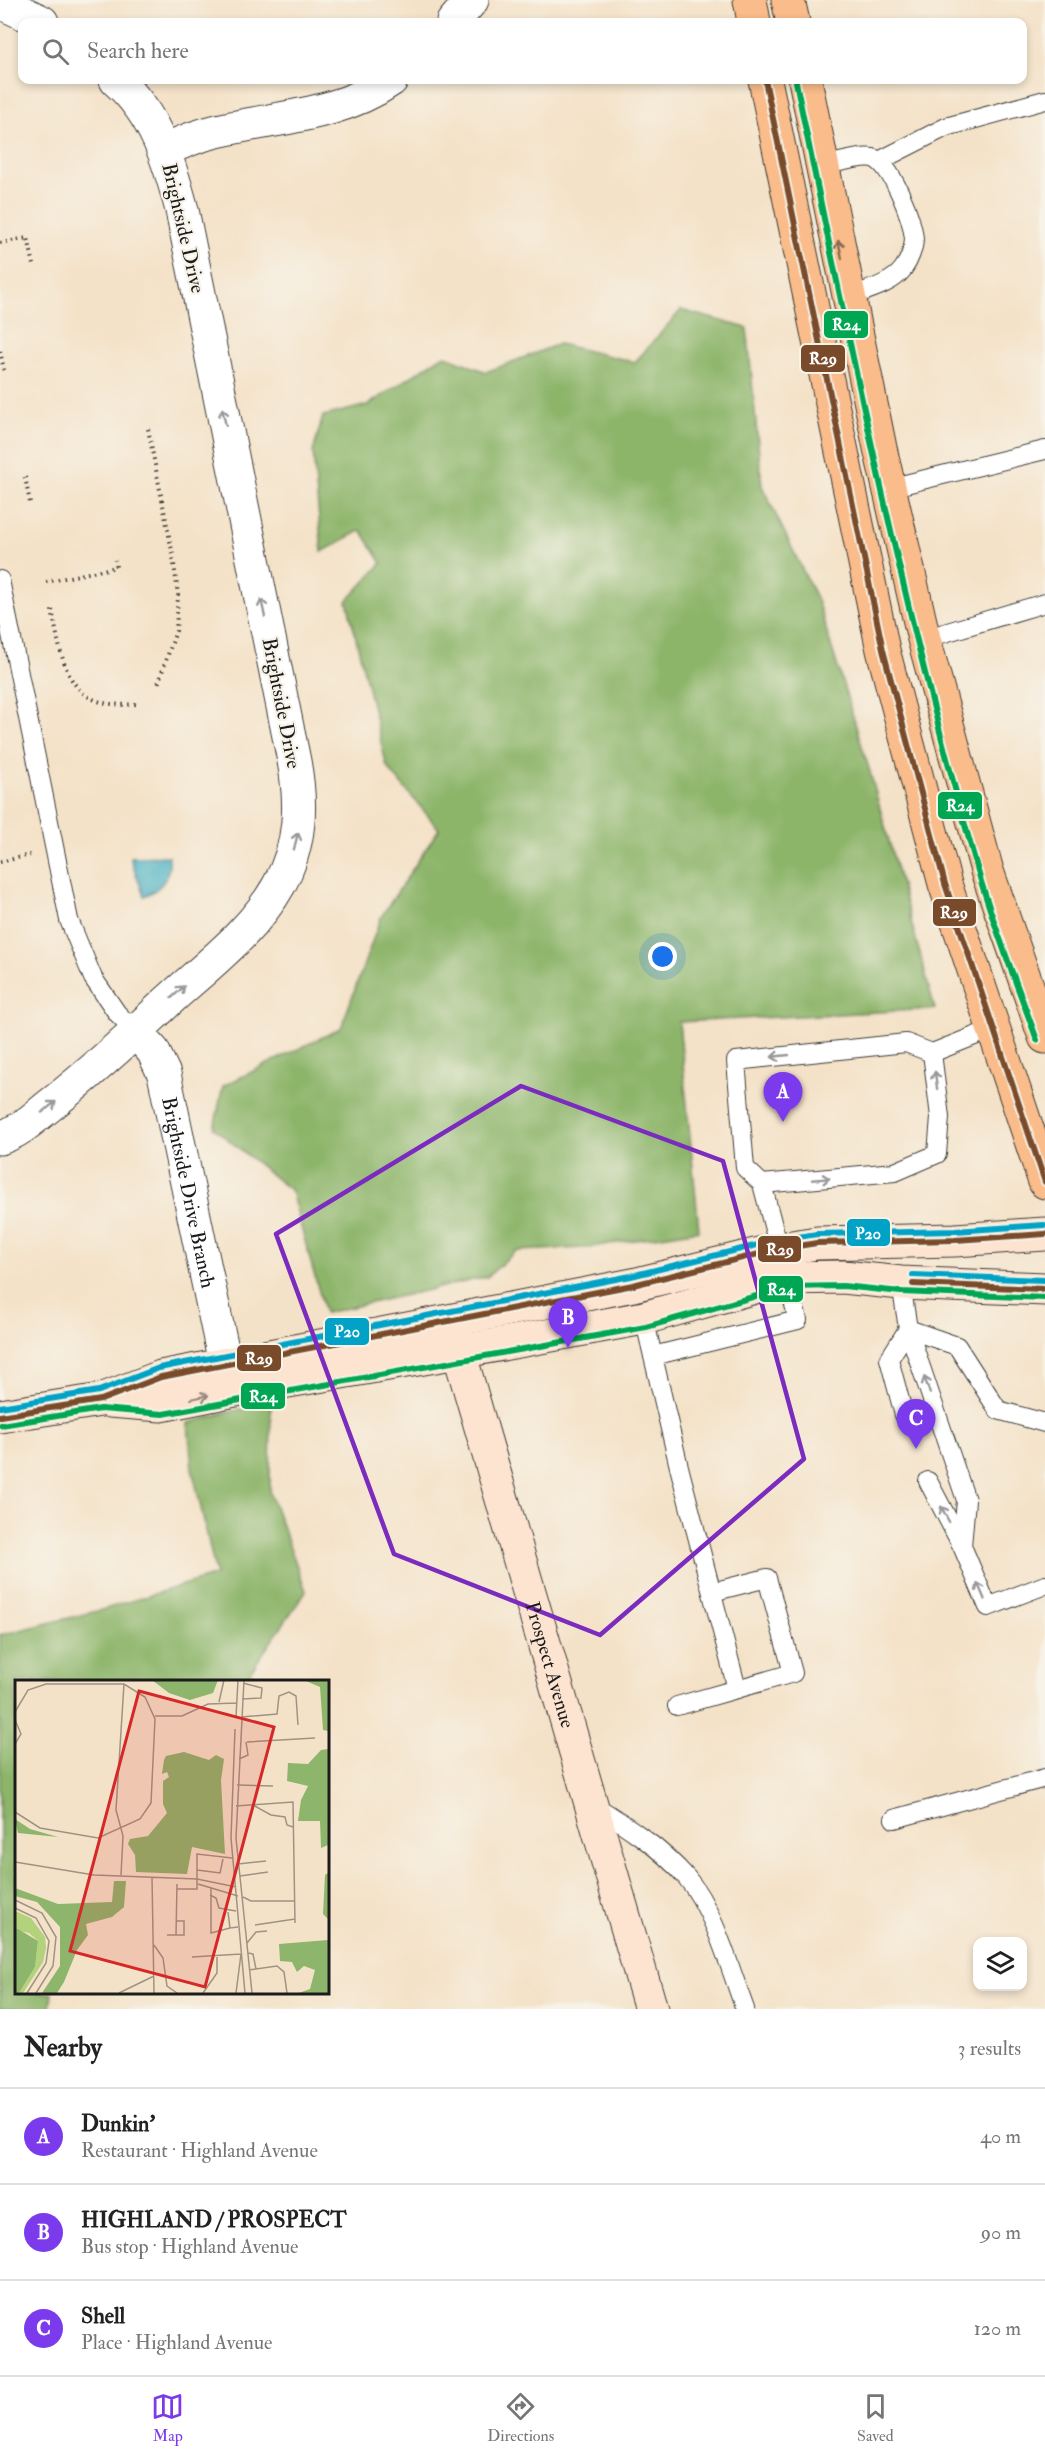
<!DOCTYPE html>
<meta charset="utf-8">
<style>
body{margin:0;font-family:"IM FELL Double Pica",serif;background:#f2f2f2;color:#222}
.controls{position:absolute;right:18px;bottom:18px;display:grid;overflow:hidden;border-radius:12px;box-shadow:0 3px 9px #0003}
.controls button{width:54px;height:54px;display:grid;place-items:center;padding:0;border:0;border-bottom:2px solid #e0e0e0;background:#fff;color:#222;font:30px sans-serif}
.you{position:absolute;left:663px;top:957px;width:21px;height:21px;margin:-15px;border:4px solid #fff;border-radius:50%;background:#1a73e8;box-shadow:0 0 0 9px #1a73e833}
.badge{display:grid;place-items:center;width:39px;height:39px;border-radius:50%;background:#7c3aed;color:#fff;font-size:20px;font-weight:700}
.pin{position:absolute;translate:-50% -50px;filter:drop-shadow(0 2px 3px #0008)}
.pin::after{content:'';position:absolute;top:32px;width:21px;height:18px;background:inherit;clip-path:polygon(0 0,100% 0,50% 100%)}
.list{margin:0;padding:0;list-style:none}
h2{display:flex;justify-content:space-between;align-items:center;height:78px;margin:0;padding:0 24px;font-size:26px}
h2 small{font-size:20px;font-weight:400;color:#767676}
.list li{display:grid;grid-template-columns:39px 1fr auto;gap:18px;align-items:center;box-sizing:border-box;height:96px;padding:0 24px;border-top:2px solid #e0e0e0}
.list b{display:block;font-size:22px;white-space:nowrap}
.list p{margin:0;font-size:20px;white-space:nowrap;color:#767676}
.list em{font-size:20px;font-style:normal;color:#767676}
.icon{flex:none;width:33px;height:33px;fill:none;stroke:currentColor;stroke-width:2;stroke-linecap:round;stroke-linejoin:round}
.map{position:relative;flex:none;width:1045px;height:2009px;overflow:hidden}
.search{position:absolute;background:#fff;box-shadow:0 3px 9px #0003;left:18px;right:18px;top:18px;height:66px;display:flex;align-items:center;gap:15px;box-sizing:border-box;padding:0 21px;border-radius:12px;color:#767676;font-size:22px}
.sheet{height:366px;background:#fff}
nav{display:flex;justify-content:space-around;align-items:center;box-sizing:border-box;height:84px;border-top:2px solid #e0e0e0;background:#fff;font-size:16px;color:#767676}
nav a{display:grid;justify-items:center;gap:3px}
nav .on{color:#7c3aed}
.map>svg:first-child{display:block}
.forest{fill:#8db56b;stroke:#546844;stroke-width:1.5}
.water{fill:#42aec1;stroke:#2f656e;stroke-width:1.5}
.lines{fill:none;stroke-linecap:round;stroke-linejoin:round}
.lane-casing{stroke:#3c3a36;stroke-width:20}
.street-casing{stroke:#3c3a36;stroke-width:35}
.secondary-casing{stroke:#3c3a36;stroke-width:35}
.primary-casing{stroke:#3c3a36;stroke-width:35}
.path{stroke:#3c3a36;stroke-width:4;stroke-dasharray:1.5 4.5;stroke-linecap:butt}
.lane{stroke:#fff;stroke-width:18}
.street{stroke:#fff;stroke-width:33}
.secondary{stroke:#fde4d0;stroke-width:33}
.primary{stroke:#f9bc8a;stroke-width:33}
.bus-1-casing{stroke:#f7f3e8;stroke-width:10}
.bus-2-casing{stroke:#f7f3e8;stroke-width:10}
.bus-3-casing{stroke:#f7f3e8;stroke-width:10}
.bus-1{stroke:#7a4b2a;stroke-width:6}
.bus-2{stroke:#00a651;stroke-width:6}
.bus-3{stroke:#01a2c5;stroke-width:6}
.oneway{stroke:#8a6c53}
.oneway2{stroke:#999}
.oneway3{stroke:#988a7f}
.marked{fill:none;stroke:#7b2cbf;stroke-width:4.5;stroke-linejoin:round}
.labels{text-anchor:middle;stroke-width:4.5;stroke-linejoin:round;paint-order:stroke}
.street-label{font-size:20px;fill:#1c1c1c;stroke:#f7f3e8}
.inset-road{fill:none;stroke:#9e9383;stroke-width:1.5}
.view{fill:#d62828;fill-opacity:0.15;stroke:#d62828;stroke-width:3}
.inset-edge{fill:none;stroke:#1c1c1c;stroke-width:3}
.line-badge{stroke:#f7f3e8;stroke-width:2}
.badge-label{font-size:16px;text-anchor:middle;font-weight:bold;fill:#fff}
</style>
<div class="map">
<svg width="1045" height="2009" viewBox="0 0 1045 2009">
<rect width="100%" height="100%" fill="#f7f3e8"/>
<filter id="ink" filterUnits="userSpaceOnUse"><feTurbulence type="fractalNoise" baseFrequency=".0167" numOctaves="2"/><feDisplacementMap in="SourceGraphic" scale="12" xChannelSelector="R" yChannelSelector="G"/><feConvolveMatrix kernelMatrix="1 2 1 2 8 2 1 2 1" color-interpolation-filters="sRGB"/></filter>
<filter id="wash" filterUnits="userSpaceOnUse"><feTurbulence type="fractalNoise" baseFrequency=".008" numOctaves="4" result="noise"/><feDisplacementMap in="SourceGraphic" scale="24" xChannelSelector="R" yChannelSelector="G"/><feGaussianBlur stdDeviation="1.35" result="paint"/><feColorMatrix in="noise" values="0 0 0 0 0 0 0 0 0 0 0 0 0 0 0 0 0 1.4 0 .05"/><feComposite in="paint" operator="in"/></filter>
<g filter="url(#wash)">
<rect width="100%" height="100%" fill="#f4e2c8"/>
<!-- forest -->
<g class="forest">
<path d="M681,310L747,328L762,486L817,600L870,772L935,1009L679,1022L699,1230L584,1248L516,1251L487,1277L325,1313L291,1191L214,1128L223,1086L341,1028L381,917L439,829L387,767L347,601L382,563L361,530L322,552L313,452L323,416L368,405L444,355L486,372L559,344L635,362Z"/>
<path d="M271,1401L270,1493L306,1591L244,1681L16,1682V1992L52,1993L50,2009H0V1635L105,1609L216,1575L192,1468L188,1423Z"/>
</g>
<!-- water -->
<path class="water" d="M169,856C171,877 162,889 144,896L130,857Z"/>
</g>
<g filter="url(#ink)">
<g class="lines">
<defs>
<g id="lane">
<path d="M879,161L946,127L1045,100"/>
<path d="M822,166C834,164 862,155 873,158C892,164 912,219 914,238C914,248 909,261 903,269C892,284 868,290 851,296"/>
<path d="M889,488L1045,450"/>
<path d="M0,580L69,920L93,978L117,1013L136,1032"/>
<path d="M924,639L1045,603"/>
<path d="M762,1184L895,1172L937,1154L940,1117L932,1053"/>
<path d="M901,1283L908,1329L966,1500L962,1546L988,1607L1045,1585"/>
<path d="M644,1318L679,1467L737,1689"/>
<path d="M653,1356L798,1320L762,1184L745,1168L736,1061L906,1043L932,1053L992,1029"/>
<path d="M904,1415L889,1359L908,1329L957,1346L998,1410L1045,1423"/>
<path d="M928,1481L962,1546"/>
<path d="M677,1706L793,1673L767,1578L712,1592"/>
<path d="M592,1804C626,1825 661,1848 687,1878C714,1910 730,1969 745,2009"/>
<path d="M894,1819L1045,1778"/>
</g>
<g id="street">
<path d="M0,2L42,22"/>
<path d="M453,22L472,0"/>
<path d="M165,150C182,142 199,135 217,131C277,117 339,116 391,80"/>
<path id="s1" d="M136,1032L153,1051L164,1074L225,1363"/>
<path d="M0,1138C19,1132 34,1118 49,1106C90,1074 128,1039 166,1003C205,967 253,932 279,885C301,845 302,804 294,761L182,210C169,161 155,114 116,80"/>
</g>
<g id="secondary">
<path id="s2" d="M456,1330L459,1352L651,2009"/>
<path d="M110,1401L161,1405L230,1391L459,1352L644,1318L787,1278L843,1277L901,1283L1045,1289"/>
<path d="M0,1416L101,1400L161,1377L633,1285L779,1249L817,1243L955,1240L1045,1234"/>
</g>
<g id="primary">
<path d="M750,0L754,22"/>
<path d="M788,0L793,22"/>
<path d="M765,80L883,650L945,884L1045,1182"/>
<path d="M805,80L880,448L924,639L987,871L1045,1037"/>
</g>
</defs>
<!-- lane casing -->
<use href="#lane" class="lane-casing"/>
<!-- street casing -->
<use href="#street" class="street-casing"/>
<!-- secondary casing -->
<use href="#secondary" class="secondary-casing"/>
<!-- primary casing -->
<use href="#primary" class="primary-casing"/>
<!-- path -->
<g class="path">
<path d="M0,243L28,238L34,265"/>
<path d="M0,351L4,370"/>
<path d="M148,429L173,556L178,595L176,631L157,687"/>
<path d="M25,477L30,503"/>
<path d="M46,582L116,567L115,560"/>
<path d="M52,610C63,664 66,711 136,704"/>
<path d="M0,862L30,855"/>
</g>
<!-- lane -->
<use href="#lane" class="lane"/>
<!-- street -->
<use href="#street" class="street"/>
<!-- secondary -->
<use href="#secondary" class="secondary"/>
<!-- primary -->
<use href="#primary" class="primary"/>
<defs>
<g id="bus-1">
<path d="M765,80L883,650L945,884L1045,1182"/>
<path d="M913,1284L1045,1289"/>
<path d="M0,1416L101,1400L161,1377L633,1285L779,1249L817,1243L955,1240L1045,1234"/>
</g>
<g id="bus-2">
<path d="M796,82C850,347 903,611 978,871C994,928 1017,984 1037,1040"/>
<path d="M1,1425L101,1409L163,1414L646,1327L788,1287L843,1286L901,1292L1045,1298"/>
</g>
<g id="bus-3">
<path d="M913,1275L1045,1280"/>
<path d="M0,1407L99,1391L159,1368L631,1276L778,1240L817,1234L955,1231L1044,1225"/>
</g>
</defs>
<!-- bus-1 casing -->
<use href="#bus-1" class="bus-1-casing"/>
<!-- bus-2 casing -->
<use href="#bus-2" class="bus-2-casing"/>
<!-- bus-3 casing -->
<use href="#bus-3" class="bus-3-casing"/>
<!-- bus-1 -->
<use href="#bus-1" class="bus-1"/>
<!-- bus-2 -->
<use href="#bus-2" class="bus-2"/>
<!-- bus-3 -->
<use href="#bus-3" class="bus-3"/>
</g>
<!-- one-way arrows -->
<defs><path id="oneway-shaft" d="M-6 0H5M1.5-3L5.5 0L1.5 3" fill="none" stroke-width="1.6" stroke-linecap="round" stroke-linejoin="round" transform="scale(1.5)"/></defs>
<use class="oneway" href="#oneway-shaft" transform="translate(840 249) rotate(-102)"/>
<g class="oneway2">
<use href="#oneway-shaft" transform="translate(224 417) rotate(-102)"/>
<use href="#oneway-shaft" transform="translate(263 608) rotate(-102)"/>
<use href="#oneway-shaft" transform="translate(296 841) rotate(-76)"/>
<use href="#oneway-shaft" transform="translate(178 992) rotate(-43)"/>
<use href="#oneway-shaft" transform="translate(780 1056) rotate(174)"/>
<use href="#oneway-shaft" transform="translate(936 1080) rotate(-97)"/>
<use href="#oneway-shaft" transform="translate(49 1107) rotate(-38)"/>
<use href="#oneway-shaft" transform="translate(821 1179) rotate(-5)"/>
<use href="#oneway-shaft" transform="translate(927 1385) rotate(-109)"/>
<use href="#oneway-shaft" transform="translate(945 1514) rotate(-118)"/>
<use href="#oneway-shaft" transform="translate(981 1591) rotate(-113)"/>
</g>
<use class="oneway3" href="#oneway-shaft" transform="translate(200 1397) rotate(-12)"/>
</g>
<!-- marked area -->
<path class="marked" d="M521,1086L723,1161L804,1459L600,1635L394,1554L276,1234Z"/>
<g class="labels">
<!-- street labels -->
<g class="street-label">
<text transform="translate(184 228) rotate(77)" y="7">Brightside Drive</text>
<text transform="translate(282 703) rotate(79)" y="7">Brightside Drive</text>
<text dy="7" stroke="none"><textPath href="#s1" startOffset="172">Brightside Drive Branch</textPath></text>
<text dy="7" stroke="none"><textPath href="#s2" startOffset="348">Prospect Avenue</textPath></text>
</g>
</g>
<!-- overview -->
<g transform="translate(15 1680)">
<rect width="314" height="314" fill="#f4e2c8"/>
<path d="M0,231L16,238L30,257L31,268L28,282L8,313H4L20,287L23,261L14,253L0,250Z" fill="#b2d37b"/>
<path d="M137,0H203L198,13L175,20L154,13ZM253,0H313V51L308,50L305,7L291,1ZM313,69V165L306,168L305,141H283L286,120L293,106L272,101L273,83L293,84L306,70ZM169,72L194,80L201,75L209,79L206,100L210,174L177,167L172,194L121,192L120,175L113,164L115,159L133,156L152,133L148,124V101L154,97L152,92L147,94L149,80L151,76ZM0,139L15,149L43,157L3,153ZM313,193H314L313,239L308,234L310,195ZM99,201H111L109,227L97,237L71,244L73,255L62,270L49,302L42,313H27L45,286V247L22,222L0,216V208L43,224L97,222ZM3,249L23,261L20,287L4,313H0V250ZM313,260V313H284L295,309L300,290L289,286L282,292L277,282L265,281L264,264Z" fill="#8db56b"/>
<path class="inset-road" d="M229,0L221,158L237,313M227,19L246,18L247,8L228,3M204,22L209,0M0,32L13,10L31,4H109L130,17L140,39L136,123L125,139L83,158L25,148L0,132M140,36H167L193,24L222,23M221,37L223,0M226,37L262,34L264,16L274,12L281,16L283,45M0,40L6,54L0,64M220,49L216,158L230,313M232,62L300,58M224,79L233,75L231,62M222,105L258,106M238,125L256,135L270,137L272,145L278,147M221,126L278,122L280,243M0,182L79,195L182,199L221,207M223,184L251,181M182,190L205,193L208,179M106,195L108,156L101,130L109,4M225,196L253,192M137,197L139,313M183,204L223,216M196,208V253L215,248M162,209H182V174L217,178M195,215L201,218L204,228L221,231M228,217L236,221H279M0,220L27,233L41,257L38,286L21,313M0,228L21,238L34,261L31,283L12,313M213,232L215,248L223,247M240,245L280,239M152,255H169V241H161M161,255L162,204M232,263L241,252L252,251M139,265L148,278L152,306L162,313M233,273L238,274L241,289M177,277L226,274M234,290L262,286L269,292L272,313M104,313L139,296M188,313L202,293V277M221,313L226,274"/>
<path class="view" d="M124,11L259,47L190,307L55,271Z"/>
<rect width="314" height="314" class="inset-edge"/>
</g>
<g class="line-badge">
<rect x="823" y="310" width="46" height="29" rx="6" fill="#00a651"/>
<rect x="800" y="344" width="46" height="29" rx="6" fill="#7a4b2a"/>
<rect x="937" y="791" width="46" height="29" rx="6" fill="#00a651"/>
<rect x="932" y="898" width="45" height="29" rx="6" fill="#7a4b2a"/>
<rect x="846" y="1218" width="45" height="29" rx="6" fill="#01a2c5"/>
<rect x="757" y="1235" width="45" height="28" rx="6" fill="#7a4b2a"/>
<rect x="758" y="1275" width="46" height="28" rx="6" fill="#00a651"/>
<rect x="324" y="1317" width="46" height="29" rx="6" fill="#01a2c5"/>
<rect x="236" y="1344" width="46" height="28" rx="6" fill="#7a4b2a"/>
<rect x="240" y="1382" width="46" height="28" rx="6" fill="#00a651"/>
</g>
<g class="badge-label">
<text x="846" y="330">R24</text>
<text x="823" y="364">R29</text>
<text x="960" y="811">R24</text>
<text x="954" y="918">R29</text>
<text x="868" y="1239">P20</text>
<text x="780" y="1255">R29</text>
<text x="781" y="1295">R24</text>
<text x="347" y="1337">P20</text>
<text x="259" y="1364">R29</text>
<text x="263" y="1402">R24</text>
</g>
</svg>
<div class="controls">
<button><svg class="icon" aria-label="layers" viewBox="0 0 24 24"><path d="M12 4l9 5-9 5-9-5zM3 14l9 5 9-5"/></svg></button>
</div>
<div class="you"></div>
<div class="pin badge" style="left:783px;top:1122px">A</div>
<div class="pin badge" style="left:568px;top:1348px">B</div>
<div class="pin badge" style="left:916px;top:1449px">C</div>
<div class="search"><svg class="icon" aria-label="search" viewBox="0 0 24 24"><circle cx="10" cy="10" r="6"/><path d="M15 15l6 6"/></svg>Search here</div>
</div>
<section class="sheet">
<h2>Nearby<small>3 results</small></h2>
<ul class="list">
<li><span class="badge">A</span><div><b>Dunkin'</b><p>Restaurant · Highland Avenue</p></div><em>40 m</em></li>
<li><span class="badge">B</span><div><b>HIGHLAND / PROSPECT</b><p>Bus stop · Highland Avenue</p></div><em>90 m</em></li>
<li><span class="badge">C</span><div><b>Shell</b><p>Place · Highland Avenue</p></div><em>120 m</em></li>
</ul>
</section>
<nav>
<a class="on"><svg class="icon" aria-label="map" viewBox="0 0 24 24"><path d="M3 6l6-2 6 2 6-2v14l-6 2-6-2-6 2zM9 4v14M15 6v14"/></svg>Map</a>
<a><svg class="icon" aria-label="directions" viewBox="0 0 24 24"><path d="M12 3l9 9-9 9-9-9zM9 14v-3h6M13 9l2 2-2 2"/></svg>Directions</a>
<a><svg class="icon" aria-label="saved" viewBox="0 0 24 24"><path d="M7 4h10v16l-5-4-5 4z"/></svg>Saved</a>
</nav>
